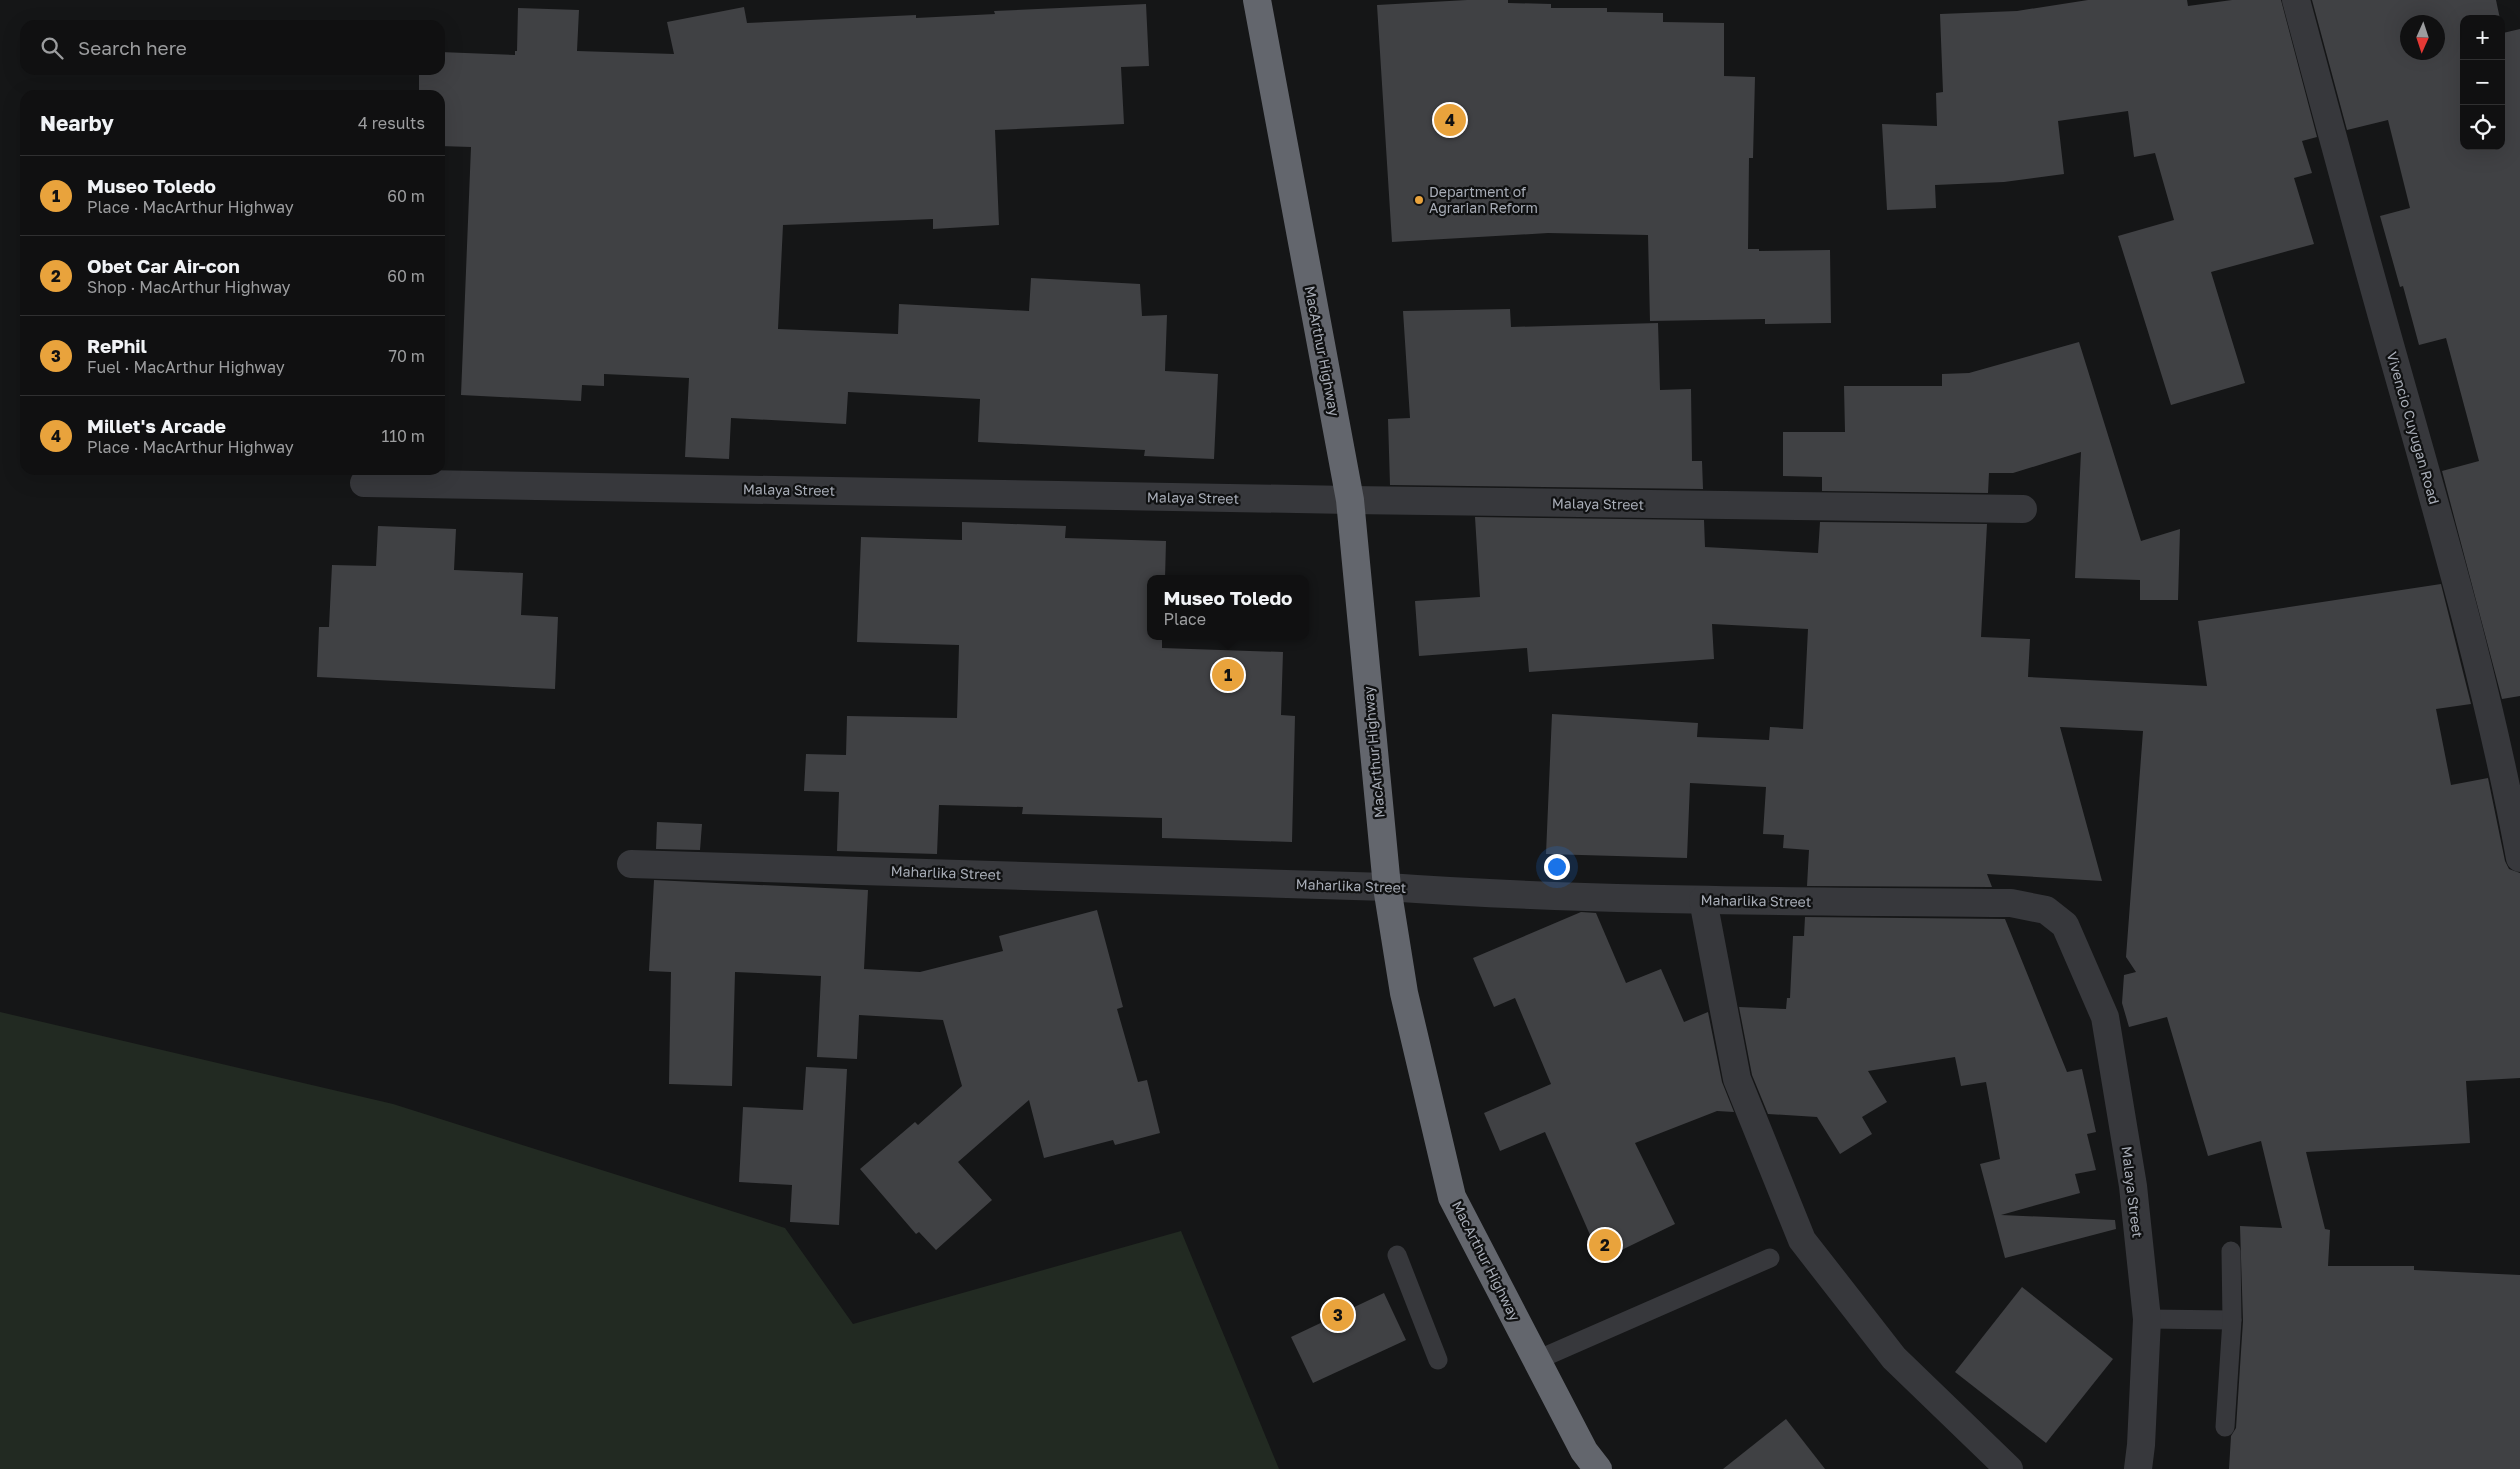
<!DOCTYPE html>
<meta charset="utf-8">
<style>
body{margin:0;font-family:"Golos Text",sans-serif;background:#1e1e1f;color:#f1f3f6}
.controls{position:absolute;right:15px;top:15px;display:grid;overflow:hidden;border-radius:10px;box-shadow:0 5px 20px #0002}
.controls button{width:45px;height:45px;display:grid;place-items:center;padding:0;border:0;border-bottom:1px solid #303031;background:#101011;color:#f1f3f6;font:25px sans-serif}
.compass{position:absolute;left:2400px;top:15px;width:45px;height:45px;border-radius:50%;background:#101011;box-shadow:0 5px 20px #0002;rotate:183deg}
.you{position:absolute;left:1556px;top:866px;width:18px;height:18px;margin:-12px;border:4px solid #fff;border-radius:50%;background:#1a73e8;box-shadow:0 0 0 8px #1a73e833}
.badge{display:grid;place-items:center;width:32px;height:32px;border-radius:50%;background:#e9a33c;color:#111;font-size:16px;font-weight:700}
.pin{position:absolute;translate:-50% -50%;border:2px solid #fff;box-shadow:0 1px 5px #0006}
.popup{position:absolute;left:1147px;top:575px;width:162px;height:65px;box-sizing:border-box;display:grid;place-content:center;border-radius:10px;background:#101011;filter:drop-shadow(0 1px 4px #0005);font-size:16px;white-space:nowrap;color:#9c9d9f}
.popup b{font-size:19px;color:#f1f3f6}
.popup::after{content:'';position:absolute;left:50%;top:100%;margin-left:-10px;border:10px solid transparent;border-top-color:#101011}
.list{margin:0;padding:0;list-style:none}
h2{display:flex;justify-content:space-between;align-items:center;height:65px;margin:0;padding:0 20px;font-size:21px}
h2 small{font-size:16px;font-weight:400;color:#9c9d9f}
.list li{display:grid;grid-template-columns:32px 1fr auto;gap:15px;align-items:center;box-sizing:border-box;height:80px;padding:0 20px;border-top:1px solid #303031}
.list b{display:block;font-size:19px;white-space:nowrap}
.list p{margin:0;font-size:16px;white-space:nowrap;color:#9c9d9f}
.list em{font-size:16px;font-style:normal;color:#9c9d9f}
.icon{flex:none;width:28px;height:28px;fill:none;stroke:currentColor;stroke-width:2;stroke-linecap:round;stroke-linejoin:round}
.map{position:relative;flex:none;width:2520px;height:1469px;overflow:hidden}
.search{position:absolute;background:#101011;box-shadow:0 5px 20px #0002;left:20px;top:20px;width:425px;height:55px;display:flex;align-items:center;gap:12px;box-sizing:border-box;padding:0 18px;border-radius:15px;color:#9c9d9f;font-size:19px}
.panel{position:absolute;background:#101011;box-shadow:0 5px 20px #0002;left:20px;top:90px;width:425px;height:385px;border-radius:15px}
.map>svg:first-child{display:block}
.green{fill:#222a22}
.building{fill:#404144;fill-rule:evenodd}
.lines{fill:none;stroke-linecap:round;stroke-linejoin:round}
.lane{stroke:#37383c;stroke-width:19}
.street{stroke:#37383c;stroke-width:28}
.highway{stroke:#63666d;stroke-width:28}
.poi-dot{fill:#e9a33c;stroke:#101112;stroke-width:2}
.labels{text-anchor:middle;stroke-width:4.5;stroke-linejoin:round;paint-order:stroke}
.poi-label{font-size:14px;fill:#a8adb7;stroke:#101112;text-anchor:start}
.street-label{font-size:14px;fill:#a8adb7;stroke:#101112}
</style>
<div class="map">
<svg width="2520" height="1469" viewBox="0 0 2520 1469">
<rect width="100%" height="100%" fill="#151617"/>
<!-- green -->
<path class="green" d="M0,1012L393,1104L785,1228L853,1324L1181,1231L1279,1469H0Z"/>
<!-- building -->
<g class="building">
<path d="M1467,0H1508V3L1551,4V8H1607V12L1663,13V22L1724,23V76L1755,77L1753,158H1749L1748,249H1759V251L1830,250L1831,323L1765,324V319L1650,321L1648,235L1548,233L1392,242L1377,5Z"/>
<path d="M2088,0H2187L2188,6L2232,0H2281L2317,137L2302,141L2312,173L2294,178L2314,244L2211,272L2245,383L2171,405L2118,236L2174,220L2155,153L2134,157L2128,111L2058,121L2064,174L2004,182L1935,185L1936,208L1887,210L1882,124L1937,126L1936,93L1943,92L1940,14L2017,11Z"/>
<path d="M2312,0H2496L2500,19H2464V146H2501V24L2503,33L2520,29V696L2502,699L2442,471L2479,461L2446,338L2419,345L2403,286L2400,287L2380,216L2410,208L2388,120L2347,130ZM2408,22H2438V52H2408Z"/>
<path d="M1146,4L1149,66L1121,67L1124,124L995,130L999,225L933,229V219L783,225L778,329L898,334L899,304L1029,311L1031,278L1140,284L1142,316L1167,315L1165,371L1218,374L1214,459L1144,456L1145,450L978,442L980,399L848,392L846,424L731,418L729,459L685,457L689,378L604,374V386L582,385L581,401L461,395L471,147L440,146V95H419V70H440V52L515,55V51H517L518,8L579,10L577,51L674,54L667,22L744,7L747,23L916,15V18L995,14L994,11Z"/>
<path d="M1510,309L1511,327L1658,323L1660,390L1691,389L1692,461H1702L1703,489L1390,485L1388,419L1410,418L1403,311Z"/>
<path d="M2079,342L2141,541L2180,529L2178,600H2140V580L2075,578L2081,452L2013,473H1989L1988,493L1822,491V477L1783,476V432H1845L1844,386H1942V374L1969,373Z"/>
<path d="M1475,517L1704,520L1705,547L1818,553L1820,522L1987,524L1981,637L2030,639L2028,677L2207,686L2198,621L2441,584L2471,704L2436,709L2451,785L2488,778L2505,861L2509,869L2520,873V1078L2466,1081L2470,1143L2306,1152L2325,1229L2330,1230L2328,1266H2414V1270L2520,1275V1469H2229L2231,1436L2236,1428L2243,1321L2240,1226L2282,1228L2261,1141L2208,1156L2167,1017L2129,1027L2122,1003L2124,975L2136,972L2126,957L2143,731L2060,727L2102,881L1987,874L1992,887L1807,886L1809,850L1783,848L1784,835L1763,834L1766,787L1690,783L1687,858L1546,854L1552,714L1698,723L1697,737L1769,740L1770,727L1803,729L1808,629L1712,624L1714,659L1529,672L1527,648L1419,656L1415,601L1480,597Z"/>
<path d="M962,522L1066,526L1065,538L1166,541L1165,579H1150V636H1162V648L1283,652L1281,715L1295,716L1292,842L1162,838V818L1022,814L1023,807L939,805L937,854L837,851L839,792L804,791L806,754L846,755L847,716L957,718L959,645L857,642L861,537L962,540Z"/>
<path d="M378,526L456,529L454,570L523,573L521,615L558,617L555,689L317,677L319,627H329L332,565L376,566Z"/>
<path d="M657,822L702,824L700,850L656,849Z"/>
<path d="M654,880L868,890L864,969L920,972L1003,951L999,936L1097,910L1123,1007L1117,1009L1138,1082L1147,1080L1160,1133L1115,1145L1113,1140L1044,1158L1029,1100L958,1162L992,1200L936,1250L919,1232L916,1234L860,1169L915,1122L918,1125L962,1086L943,1020L859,1015L857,1059L817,1057L821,976L735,972L732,1086L669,1084L671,972L649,971Z"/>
<path d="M1581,912L1596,913L1626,983L1661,969L1684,1022L1708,1012L1722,1082L1734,1112L1717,1111L1635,1143L1675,1224L1601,1260L1545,1132L1500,1151L1484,1113L1551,1084L1515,998L1494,1007L1473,958Z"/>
<path d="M1805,917L2005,919L2067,1072L2082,1069L2096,1132L2087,1134L2096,1170L2075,1174L2080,1193L2001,1215L2115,1220L2116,1229L2005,1258L1980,1164L2000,1159L1986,1082L1961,1086L1955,1057L1868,1071L1887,1102L1862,1117L1872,1134L1840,1154L1817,1117L1768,1114L1752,1075L1739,1007L1786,1009L1787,998H1790L1793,936H1804Z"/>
<path d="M806,1067L847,1069L839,1225L790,1222L792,1185L739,1182L743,1107L803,1110Z"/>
<path d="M2022,1287L2113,1359L2046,1443L1955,1372Z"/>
<path d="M1384,1293L1406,1340L1313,1383L1291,1337Z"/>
<path d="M1786,1419L1825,1469H1723Z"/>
</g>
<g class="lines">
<!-- lane -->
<g class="lane">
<path d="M1397,1255L1438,1360"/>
<path d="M2147,1319L2232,1320"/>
<path d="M1537,1360L1770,1258"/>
<path d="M2225,1427L2232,1320L2231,1251"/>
</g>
<!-- street -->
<g class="street">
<path d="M2296,0C2331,131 2366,261 2403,391C2447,546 2491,699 2520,858"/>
<path d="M364,483L1350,500L2023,509"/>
<path d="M631,864L1387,887C1595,902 1803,901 2011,903L2046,910L2065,925L2105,1017L2133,1186L2147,1319L2141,1445L2138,1469"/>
<path d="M1703,900L1737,1079L1802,1240L1894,1358L2009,1469"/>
</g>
<!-- highway -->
<path class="highway" d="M1257,0L1350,500L1387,887L1404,993L1452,1197L1584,1451L1598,1469"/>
</g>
<!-- markers -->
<circle class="poi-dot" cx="1419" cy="200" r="5"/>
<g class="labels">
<!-- poi labels -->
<g class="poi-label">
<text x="1429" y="197">Department of<tspan x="1429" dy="16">Agrarian Reform</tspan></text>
</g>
<!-- street labels -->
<g class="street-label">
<text transform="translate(1322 351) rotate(79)" y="5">MacArthur Highway</text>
<text transform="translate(2413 428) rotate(74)" y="5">Vivencio Cuyugan Road</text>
<text transform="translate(789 490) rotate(1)" y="5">Malaya Street</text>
<text transform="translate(1193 498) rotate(1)" y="5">Malaya Street</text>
<text transform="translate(1598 504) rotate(1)" y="5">Malaya Street</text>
<text transform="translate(1374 752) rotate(-95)" y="5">MacArthur Highway</text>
<text transform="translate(946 873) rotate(2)" y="5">Maharlika Street</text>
<text transform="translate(1351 886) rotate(2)" y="5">Maharlika Street</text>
<text transform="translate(1756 901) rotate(1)" y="5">Maharlika Street</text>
<text transform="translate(2132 1192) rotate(83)" y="5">Malaya Street</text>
<text transform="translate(1486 1261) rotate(63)" y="5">MacArthur Highway</text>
</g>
</g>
</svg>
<div class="controls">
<button>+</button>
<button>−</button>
<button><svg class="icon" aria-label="locate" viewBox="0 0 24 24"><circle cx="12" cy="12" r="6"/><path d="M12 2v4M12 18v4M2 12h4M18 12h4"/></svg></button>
</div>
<svg class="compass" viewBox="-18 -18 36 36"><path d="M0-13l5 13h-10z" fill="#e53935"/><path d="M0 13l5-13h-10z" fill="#9c9d9f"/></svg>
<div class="you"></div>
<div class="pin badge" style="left:1228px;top:675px">1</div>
<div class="popup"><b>Museo Toledo</b>Place</div>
<div class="pin badge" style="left:1605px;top:1245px">2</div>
<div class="pin badge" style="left:1338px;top:1315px">3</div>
<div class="pin badge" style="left:1450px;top:120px">4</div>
<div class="search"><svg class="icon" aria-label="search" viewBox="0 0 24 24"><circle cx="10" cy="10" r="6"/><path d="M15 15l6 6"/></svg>Search here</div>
<section class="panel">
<h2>Nearby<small>4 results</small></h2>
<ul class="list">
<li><span class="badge">1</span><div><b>Museo Toledo</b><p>Place · MacArthur Highway</p></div><em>60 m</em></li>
<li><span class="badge">2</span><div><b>Obet Car Air-con</b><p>Shop · MacArthur Highway</p></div><em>60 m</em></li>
<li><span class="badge">3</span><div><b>RePhil</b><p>Fuel · MacArthur Highway</p></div><em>70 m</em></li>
<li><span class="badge">4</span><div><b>Millet's Arcade</b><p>Place · MacArthur Highway</p></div><em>110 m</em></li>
</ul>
</section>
</div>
